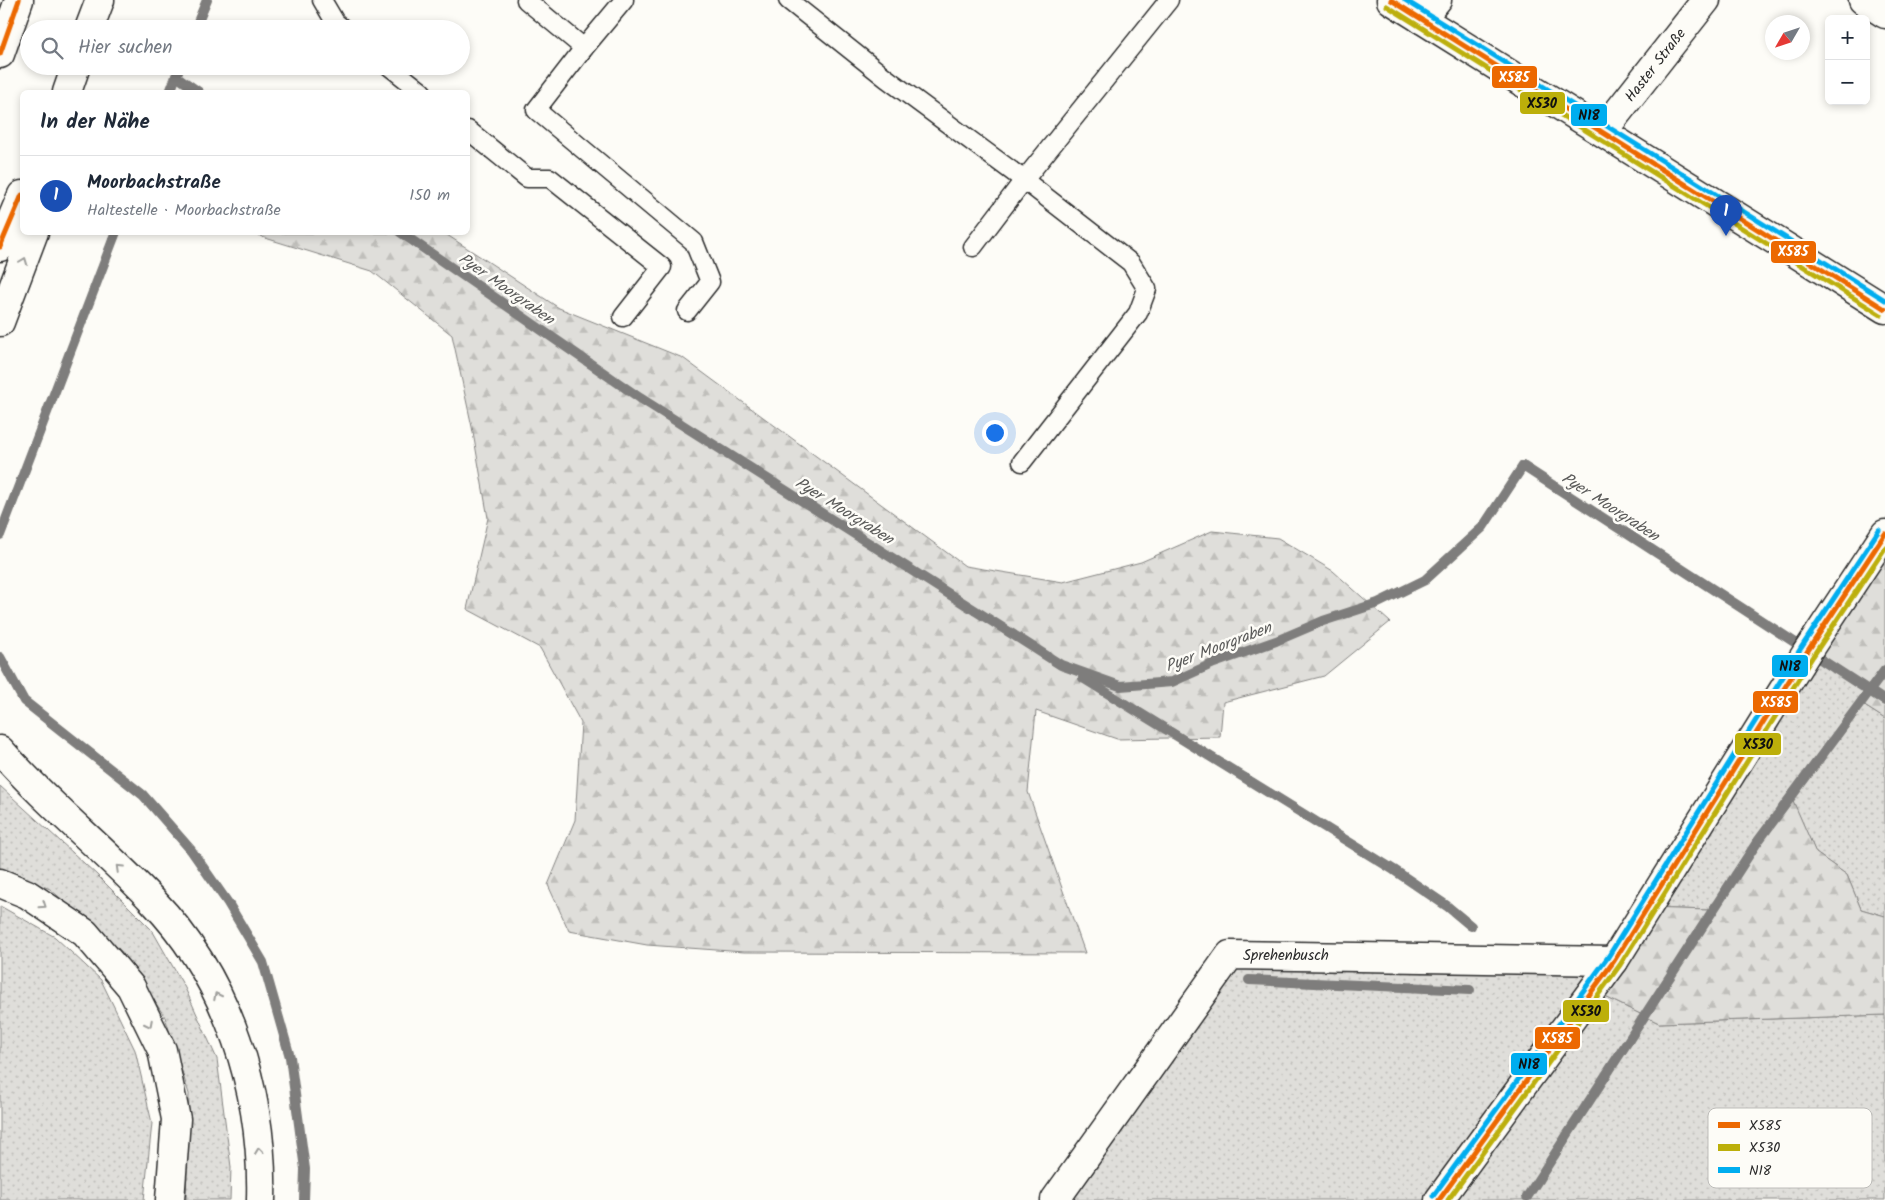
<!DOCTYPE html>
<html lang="de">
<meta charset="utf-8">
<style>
body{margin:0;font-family:Kalam,sans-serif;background:#f2f2f3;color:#1f2937}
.controls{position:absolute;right:15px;top:15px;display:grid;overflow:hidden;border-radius:8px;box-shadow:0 2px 8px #0003}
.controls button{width:45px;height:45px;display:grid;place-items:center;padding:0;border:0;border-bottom:1px solid #e0e1e3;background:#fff;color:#1f2937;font:25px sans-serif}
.compass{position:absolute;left:1765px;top:15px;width:45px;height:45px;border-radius:50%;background:#fff;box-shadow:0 2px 8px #0003;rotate:231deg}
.you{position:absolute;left:994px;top:432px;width:18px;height:18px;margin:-12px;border:4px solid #fff;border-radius:50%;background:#1a73e8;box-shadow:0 0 0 8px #1a73e833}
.badge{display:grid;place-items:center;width:32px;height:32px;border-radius:50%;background:#111827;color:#fff;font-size:16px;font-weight:700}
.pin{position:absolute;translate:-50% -41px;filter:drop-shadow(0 1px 2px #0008)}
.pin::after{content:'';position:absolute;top:26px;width:18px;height:15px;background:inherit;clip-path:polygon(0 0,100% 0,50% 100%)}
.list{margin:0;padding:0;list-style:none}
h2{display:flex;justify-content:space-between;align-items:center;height:65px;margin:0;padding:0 20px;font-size:21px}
h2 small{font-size:16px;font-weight:400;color:#747a83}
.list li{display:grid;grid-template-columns:32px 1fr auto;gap:15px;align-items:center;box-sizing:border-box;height:80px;padding:0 20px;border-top:1px solid #e0e1e3}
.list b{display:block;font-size:19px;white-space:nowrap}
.list p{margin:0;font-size:16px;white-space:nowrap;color:#747a83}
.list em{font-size:16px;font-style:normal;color:#747a83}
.icon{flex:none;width:28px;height:28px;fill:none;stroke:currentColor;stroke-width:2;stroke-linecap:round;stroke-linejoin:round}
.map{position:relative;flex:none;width:1885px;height:1200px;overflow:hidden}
.search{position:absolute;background:#fff;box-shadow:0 2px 8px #0003;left:20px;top:20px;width:450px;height:55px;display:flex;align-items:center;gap:12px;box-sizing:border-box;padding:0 18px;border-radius:28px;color:#747a83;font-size:19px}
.panel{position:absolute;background:#fff;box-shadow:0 2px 8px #0003;left:20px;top:90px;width:450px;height:145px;border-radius:8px}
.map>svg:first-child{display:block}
.grass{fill:url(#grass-dots);stroke:#858482}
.forest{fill:url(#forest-firs);stroke:#858482}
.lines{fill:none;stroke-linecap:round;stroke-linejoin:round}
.stream{stroke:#7e7d7b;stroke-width:10}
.lane-casing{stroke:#2b2b2b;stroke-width:21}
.street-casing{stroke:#2b2b2b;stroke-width:31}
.highway-casing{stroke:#2b2b2b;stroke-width:31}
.lane{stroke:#fdfcf7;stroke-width:18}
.street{stroke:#fdfcf7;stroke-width:28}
.highway{stroke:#fdfcf7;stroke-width:28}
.bus-1-casing{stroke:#fdfcf7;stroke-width:9}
.bus-2-casing{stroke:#fdfcf7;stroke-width:9}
.bus-3-casing{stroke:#fdfcf7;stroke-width:9}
.bus-1{stroke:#ec6800;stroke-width:5}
.bus-2{stroke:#bcaf0a;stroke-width:5}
.bus-3{stroke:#00adef;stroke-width:5}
.oneway{stroke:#9e9e9b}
.labels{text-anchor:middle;stroke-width:5;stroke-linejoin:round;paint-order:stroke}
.street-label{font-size:15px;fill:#2b2b2b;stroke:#fdfcf7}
.water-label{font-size:16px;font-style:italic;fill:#5b5b5a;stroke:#fdfcf7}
.key{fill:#fdfcf7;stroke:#bebdba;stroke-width:1}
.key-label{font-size:14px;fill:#2b2b2b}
.line-badge{stroke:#fdfcf7;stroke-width:2}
.badge-label{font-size:14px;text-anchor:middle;font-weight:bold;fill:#fff}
.pale-badge-label{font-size:14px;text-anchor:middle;font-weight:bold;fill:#111}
</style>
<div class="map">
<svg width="1885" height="1200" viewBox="0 0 1885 1200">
<defs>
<pattern id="grass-dots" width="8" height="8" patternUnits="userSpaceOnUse" patternTransform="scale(1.25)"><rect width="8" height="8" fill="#dfdeda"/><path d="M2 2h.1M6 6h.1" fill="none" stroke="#c0bfbb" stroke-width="1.8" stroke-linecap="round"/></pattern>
<pattern id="forest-firs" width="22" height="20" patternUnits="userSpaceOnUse" patternTransform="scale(1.25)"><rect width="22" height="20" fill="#dfdeda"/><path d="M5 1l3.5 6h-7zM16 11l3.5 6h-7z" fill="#c0bfbb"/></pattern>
</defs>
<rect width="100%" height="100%" fill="#fdfcf7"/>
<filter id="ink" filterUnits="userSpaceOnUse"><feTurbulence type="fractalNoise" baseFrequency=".02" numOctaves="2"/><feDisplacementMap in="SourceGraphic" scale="10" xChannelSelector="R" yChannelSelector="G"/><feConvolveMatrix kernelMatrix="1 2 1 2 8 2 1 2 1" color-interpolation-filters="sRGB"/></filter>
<g filter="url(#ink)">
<!-- grass -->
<g class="grass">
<path d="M1807,652L1869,692L1860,703L1885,719V916L1861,909L1847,875L1816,853L1791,797L1708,910L1648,908Z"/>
<path d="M0,786L97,875L152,930L185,988L217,1059L231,1167L230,1200H186L189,1094L165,1017L121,951L50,889L0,869Z"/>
<path d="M0,906L55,937L101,980L135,1050L152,1123L144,1200H0Z"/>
<path d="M1614,961L1593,991L1659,1023L1885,1015V1200H1064L1238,963Z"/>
</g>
<!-- forest -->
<g class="forest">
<path d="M255,233H444L559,308L683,358L965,566L1063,582L1141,562L1212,531L1278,538L1333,571L1390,622L1324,676L1223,702L1220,737L1117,739L1036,711L1028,792L1085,953L744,952L647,945L569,931L548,885L575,820L581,723L540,648L467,609L488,518L472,427L452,335L372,271L262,237Z"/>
<path d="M1885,534V719L1860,703L1868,692L1807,652Z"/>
<path d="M1791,796L1816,853L1847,875L1861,909L1885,916V1015L1659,1023L1593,991L1648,908L1708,910L1712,908Z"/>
</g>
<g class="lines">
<!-- stream -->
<g class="stream">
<path d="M195,29L207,0"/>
<path d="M176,76L199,92"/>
<path d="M170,92L180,66"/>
<path d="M400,232L640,398L1061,665L1120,686L1172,682L1214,663L1276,641L1323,621L1378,603L1425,580L1483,527L1523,466L1885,701"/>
<path d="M0,535L116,232"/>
<path d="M0,657L24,701L143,795L191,850L228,903L263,962L290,1057L305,1169L304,1200"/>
<path d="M1083,678L1394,870L1447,906L1471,926"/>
<path d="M1249,980L1470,990"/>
<path d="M1527,1197L1756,844L1885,670"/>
</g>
<defs>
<g id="lane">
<path d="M322,0L335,22L343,29"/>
<path d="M526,0L584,48L536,110L694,242L710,282L687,311"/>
<path d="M788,0L886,78L1024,180L1131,263L1147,289L1138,313L1022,462"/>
<path d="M584,48L624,0"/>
<path d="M389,66L422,92"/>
<path d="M468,130L527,178H550L662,267L623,317"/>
<path d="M973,247L1024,180L1169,0"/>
</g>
<g id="street">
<path d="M1391,0L1885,309"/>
<path d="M1863,0L1885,14"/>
<path d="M1421,19L1437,0"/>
<path d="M1603,131L1706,0"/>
<path d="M1055,1200L1230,955L1614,961"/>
<path d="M1439,1200L1614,961L1807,652L1885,534"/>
</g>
<g id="highway">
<path d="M89,29L100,0"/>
<path d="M0,54L19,0"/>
<path d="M67,92L76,66"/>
<path d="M0,247L22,195"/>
<path d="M0,322L34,232"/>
<path d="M0,750C47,804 104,849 153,901C229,980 264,1093 261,1200"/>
<path d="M0,883L27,894L85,933L131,987L162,1050L176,1119L170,1200"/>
</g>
</defs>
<!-- lane casing -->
<use href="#lane" class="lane-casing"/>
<!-- street casing -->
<use href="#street" class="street-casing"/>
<!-- highway casing -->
<use href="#highway" class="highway-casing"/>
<!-- lane -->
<use href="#lane" class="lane"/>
<!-- street -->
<use href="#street" class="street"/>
<!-- highway -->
<use href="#highway" class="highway"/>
<defs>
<g id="bus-1">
<path d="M1391,0L1885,309"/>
<path d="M0,54L19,0"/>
<path d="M0,247L22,195"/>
<path d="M1439,1200L1614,961L1807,652L1885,534"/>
</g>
<g id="bus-2">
<path d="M1387,6L1881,315"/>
<path d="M1448,1200L1620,965L1813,656L1885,548"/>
</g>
<g id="bus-3">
<path d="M1405,0L1885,300"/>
<path d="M1433,1196L1608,957L1801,648L1879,530"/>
</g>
</defs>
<!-- bus-1 casing -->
<use href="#bus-1" class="bus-1-casing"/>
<!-- bus-2 casing -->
<use href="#bus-2" class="bus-2-casing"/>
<!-- bus-3 casing -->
<use href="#bus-3" class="bus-3-casing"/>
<!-- bus-1 -->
<use href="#bus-1" class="bus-1"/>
<!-- bus-2 -->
<use href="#bus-2" class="bus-2"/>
<!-- bus-3 -->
<use href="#bus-3" class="bus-3"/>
</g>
<!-- one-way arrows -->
<defs><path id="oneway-chevron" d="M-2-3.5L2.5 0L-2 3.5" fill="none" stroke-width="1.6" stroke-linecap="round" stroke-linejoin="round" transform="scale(1.25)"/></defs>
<g class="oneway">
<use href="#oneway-chevron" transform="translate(24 261) rotate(-69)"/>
<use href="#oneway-chevron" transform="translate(119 868) rotate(-136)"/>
<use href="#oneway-chevron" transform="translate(43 905) rotate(34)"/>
<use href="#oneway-chevron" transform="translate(217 996) rotate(-117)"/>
<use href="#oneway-chevron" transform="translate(149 1024) rotate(63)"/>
<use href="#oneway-chevron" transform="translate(259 1151) rotate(-96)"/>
</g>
</g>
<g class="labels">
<!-- street labels -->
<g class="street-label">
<text transform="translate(1655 65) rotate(-52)" y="5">Haster Straße</text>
<text x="1286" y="960">Sprehenbusch</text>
</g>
<!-- water labels -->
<g class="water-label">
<text transform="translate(507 288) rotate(35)" y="6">Pyer Moorgraben</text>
<text transform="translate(1611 506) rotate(33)" y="6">Pyer Moorgraben</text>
<text transform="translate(845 510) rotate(32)" y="6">Pyer Moorgraben</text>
<text transform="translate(1218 646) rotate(-21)" y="6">Pyer Moorgraben</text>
</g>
</g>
<!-- legend -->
<rect x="1708" y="1108" width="164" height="80" rx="8" class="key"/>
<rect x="1718" y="1122" width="22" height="6" fill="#ec6800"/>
<rect x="1718" y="1144" width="22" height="7" fill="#bcaf0a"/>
<rect x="1718" y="1167" width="22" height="6" fill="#00adef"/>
<g class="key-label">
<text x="1749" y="1130">X585</text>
<text x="1749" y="1152">X530</text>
<text x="1749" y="1175">N18</text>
</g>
<g class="line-badge">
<rect x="1491" y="65" width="47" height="24" rx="5" fill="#ec6800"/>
<rect x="1519" y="91" width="47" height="24" rx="5" fill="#bcaf0a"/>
<rect x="1570" y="103" width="38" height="24" rx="5" fill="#00adef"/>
<rect x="1770" y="240" width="47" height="24" rx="5" fill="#ec6800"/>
<rect x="1771" y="654" width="38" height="24" rx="5" fill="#00adef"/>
<rect x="1752" y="690" width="47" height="24" rx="5" fill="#ec6800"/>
<rect x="1734" y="732" width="48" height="24" rx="5" fill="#bcaf0a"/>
<rect x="1562" y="999" width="48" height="24" rx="5" fill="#bcaf0a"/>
<rect x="1534" y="1026" width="47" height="24" rx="5" fill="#ec6800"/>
<rect x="1510" y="1052" width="38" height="24" rx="5" fill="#00adef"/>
</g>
<g class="badge-label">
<text x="1514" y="82">X585</text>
<text x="1793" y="256">X585</text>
<text x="1776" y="707">X585</text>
<text x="1557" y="1043">X585</text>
</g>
<g class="pale-badge-label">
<text x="1542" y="108">X530</text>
<text x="1589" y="120">N18</text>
<text x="1790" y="671">N18</text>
<text x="1758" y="749">X530</text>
<text x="1586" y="1016">X530</text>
<text x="1529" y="1069">N18</text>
</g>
</svg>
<div class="controls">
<button>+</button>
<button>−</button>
</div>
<svg class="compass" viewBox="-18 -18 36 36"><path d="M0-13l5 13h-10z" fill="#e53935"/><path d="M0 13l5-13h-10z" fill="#747a83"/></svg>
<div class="you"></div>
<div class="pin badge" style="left:1726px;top:236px;background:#1a4fb4">1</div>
<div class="search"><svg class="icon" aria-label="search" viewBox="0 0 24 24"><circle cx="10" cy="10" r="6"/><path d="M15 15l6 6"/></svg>Hier suchen</div>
<section class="panel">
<h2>In der Nähe<small></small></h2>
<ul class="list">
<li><span class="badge" style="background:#1a4fb4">1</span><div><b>Moorbachstraße</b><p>Haltestelle · Moorbachstraße</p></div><em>150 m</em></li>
</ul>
</section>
</div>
